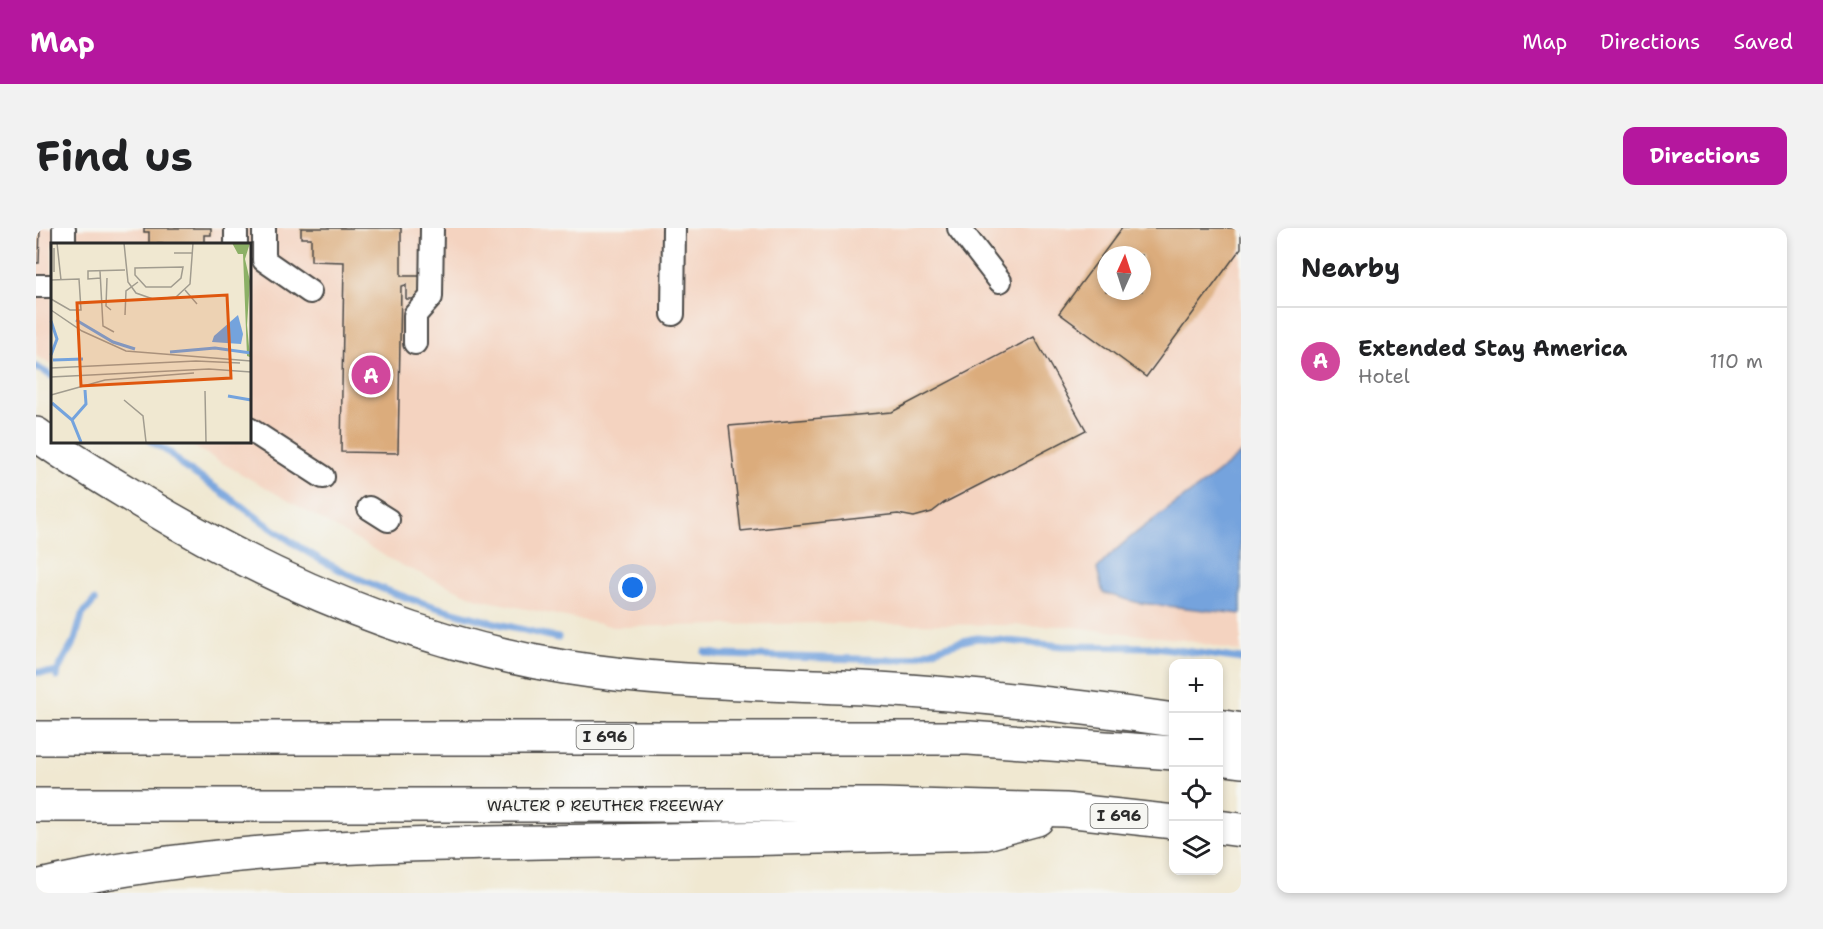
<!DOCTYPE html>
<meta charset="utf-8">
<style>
body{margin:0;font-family:"Shantell Sans",sans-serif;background:#f2f2f2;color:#202124}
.controls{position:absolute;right:18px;bottom:18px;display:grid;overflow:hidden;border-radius:12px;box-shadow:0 3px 9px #0003}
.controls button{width:54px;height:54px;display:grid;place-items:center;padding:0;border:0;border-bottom:2px solid #e0e0e0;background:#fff;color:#202124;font:30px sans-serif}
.compass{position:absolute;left:1061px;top:18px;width:54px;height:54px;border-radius:50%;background:#fff;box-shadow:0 3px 9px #0003;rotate:3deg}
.you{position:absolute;left:597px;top:360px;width:21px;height:21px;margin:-15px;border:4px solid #fff;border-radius:50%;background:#1a73e8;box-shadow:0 0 0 9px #1a73e833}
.badge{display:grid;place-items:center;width:39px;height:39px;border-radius:50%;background:#b5179e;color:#fff;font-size:20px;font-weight:700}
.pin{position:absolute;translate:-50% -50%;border:3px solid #fff;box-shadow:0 2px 6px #0006}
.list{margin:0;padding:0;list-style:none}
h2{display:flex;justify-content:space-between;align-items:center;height:78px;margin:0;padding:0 24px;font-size:26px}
h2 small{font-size:20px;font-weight:400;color:#757577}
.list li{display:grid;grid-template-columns:39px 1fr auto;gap:18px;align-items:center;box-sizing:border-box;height:108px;padding:0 24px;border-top:2px solid #e0e0e0}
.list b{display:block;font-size:22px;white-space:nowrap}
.list p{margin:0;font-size:20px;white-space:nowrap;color:#757577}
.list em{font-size:20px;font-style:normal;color:#757577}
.icon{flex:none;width:33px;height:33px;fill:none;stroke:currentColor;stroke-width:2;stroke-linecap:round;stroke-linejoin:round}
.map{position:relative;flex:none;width:1205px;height:665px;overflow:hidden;border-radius:12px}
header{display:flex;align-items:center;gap:36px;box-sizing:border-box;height:84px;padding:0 30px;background:#b5179e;color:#fff}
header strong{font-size:28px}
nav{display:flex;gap:33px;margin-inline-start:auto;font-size:21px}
.intro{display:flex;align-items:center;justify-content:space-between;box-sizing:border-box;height:144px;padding:0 36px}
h1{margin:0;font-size:42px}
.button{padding:15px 27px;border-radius:12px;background:#b5179e;color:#fff;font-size:21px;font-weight:700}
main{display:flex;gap:36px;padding:0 36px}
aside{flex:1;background:#fff;border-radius:12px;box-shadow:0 3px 9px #0003}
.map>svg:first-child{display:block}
.built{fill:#f4d3c0;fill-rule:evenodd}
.water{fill:#74a3dd;stroke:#506784;stroke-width:1.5}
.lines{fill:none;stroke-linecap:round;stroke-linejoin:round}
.stream{stroke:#74a3dd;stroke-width:7}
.building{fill:#dbac7c;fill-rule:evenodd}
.minor-casing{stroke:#494744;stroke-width:26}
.highway-casing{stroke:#494744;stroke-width:36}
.minor{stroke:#fff;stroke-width:22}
.highway{stroke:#fff;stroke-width:33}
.labels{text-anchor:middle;stroke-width:4.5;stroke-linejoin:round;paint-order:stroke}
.shield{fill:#f6f6f2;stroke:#686867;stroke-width:1.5}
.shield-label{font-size:15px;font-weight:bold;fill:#2b2b2b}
.street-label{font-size:16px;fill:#2b2b2b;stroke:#f6f6f2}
.inset-river{fill:none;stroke:#74a3dd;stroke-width:3}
.inset-road{fill:none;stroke:#a19c8f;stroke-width:1.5}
.view{fill:#df570e;fill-opacity:0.15;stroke:#df570e;stroke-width:3}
.inset-edge{fill:none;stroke:#2b2b2b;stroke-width:3}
</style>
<header>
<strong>Map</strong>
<nav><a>Map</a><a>Directions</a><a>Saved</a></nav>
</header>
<div class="intro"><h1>Find us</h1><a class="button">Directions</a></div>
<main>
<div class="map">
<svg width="1205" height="665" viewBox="0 0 1205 665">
<rect width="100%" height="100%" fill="#f6f6f2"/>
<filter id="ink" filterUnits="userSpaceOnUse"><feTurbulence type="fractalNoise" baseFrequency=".0167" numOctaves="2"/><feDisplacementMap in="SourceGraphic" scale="12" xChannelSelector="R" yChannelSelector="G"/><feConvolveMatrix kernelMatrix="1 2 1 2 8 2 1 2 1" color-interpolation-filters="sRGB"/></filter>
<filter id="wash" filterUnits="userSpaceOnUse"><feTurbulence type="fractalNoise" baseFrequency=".008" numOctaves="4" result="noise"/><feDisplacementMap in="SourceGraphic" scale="24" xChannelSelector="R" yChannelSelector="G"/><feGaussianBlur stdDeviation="1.35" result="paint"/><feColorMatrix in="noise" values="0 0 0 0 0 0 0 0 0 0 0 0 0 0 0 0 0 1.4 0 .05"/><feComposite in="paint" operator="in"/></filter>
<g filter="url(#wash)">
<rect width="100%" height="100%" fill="#f0e8d1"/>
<!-- built -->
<path class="built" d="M0,0H1205V424L1149,412L1029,398L791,395L579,399L442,371L363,336L148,213H213V16H16V137L0,128ZM1070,27H1106V63H1070Z"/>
<!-- water -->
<path class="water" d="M1205,225V386L1103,375L1067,365L1061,341C1102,295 1160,267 1205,225Z"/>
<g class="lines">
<!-- stream -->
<g class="stream">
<path d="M0,139L16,148"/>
<path d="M115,213L134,225L149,240C192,265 230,299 273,325C349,371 436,390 522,410"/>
<path d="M669,424L684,427L859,432C888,429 915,413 942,410L1026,418L1120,419L1205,431"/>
<path d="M0,444L21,445"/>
<path d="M21,449L22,442L39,412L46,387L58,373"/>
</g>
</g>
<g id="blocks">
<!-- building -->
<g class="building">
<path d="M0,0H4L3,35H0Z"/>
<path d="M108,0H175V7H168V16H113V4H108Z"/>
<path d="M265,0H365V48H385V71H370V57L365,58L362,225L305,224L308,34L275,33V10H265Z"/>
<path d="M1086,0H1205V20L1110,149L1023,85ZM1070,27H1106V63H1070Z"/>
<path d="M998,109L1050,202L908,275L896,284L878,289L862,286L705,303L693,198L856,184Z"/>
</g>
</g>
</g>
<g filter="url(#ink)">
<use href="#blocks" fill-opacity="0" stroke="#494744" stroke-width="1.5"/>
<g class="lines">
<defs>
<g id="minor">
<path d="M28,0V16"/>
<path d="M228,0V32L274,64"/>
<path d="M923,0L964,53"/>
<path d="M200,16V0"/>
<path d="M0,58H16"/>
<path d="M637,86L638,0"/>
<path d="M379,115V87L395,69L396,0"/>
<path d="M213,201L287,249"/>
<path d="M333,280L352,292"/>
</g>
<g id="highway">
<path d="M0,206C34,231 70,252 106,274C236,353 376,414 528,439C627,455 728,455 827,460C931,466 1034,477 1138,492"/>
<path d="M1182,498L1205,502"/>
<path d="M0,510H933L1138,525"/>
<path d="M1182,530L1205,533"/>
<path d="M0,577H844L1029,582L1138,594"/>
<path d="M1182,599L1205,602"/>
<path d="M0,659C166,620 335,617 505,614C653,612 802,609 950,605L1001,591"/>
</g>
</defs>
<!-- minor casing -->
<use href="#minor" class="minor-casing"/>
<!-- highway casing -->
<use href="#highway" class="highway-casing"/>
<!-- minor -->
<use href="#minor" class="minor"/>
<!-- highway -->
<use href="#highway" class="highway"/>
</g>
</g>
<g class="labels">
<!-- shield labels -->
<g class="shield">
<rect x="540.5" y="497" width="57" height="24" rx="4.5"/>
<rect x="1054.5" y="576" width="57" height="24" rx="4.5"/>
</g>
<g class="shield-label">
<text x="569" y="514">I 696</text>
<text x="1083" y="593">I 696</text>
</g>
<!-- street labels -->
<g class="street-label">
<text x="569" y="583">WALTER P REUTHER FREEWAY</text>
</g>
</g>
<!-- overview -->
<g transform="translate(15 15)">
<rect width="200" height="200" fill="#f0e8d1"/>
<path d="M181,0H199L194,16L199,38L196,82L199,114L196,113L192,11H187Z" fill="#8cb066"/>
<path d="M187,72L192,91L190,101L161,99L163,93Z" fill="#74a3dd"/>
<path class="inset-river" d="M25,77L62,99L84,106M0,78L6,96L0,112M119,109L164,105L200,110M2,117L32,116M177,153L200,157M1,160L21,177L30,199M21,177L35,161L34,147"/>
<path class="inset-road" d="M6,0L10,37M73,0L77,39L85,50L102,56L125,54L139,41L142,0M3,5V29M123,10H142M132,24L130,35L120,44H95L84,32V25ZM49,28L52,83L63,89M50,35L37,36V28L74,27M56,35L55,63L60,67M0,37L28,36L30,67H19L0,56M134,47L146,61M0,67L31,88L75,108L200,118M74,72L75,48L87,39M0,125L145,118L189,120M0,134L158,126L200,129M154,148L155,199M0,152L54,137L143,130M73,157L92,173L95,199"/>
<path class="view" d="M176,52L180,135L30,143L26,60Z"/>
<rect width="200" height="200" class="inset-edge"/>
</g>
</svg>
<div class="controls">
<button>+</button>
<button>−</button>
<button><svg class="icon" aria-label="locate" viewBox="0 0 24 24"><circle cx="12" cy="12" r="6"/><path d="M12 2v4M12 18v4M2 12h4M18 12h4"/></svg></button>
<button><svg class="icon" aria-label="layers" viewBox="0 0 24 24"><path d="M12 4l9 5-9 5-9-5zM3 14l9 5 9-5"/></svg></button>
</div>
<svg class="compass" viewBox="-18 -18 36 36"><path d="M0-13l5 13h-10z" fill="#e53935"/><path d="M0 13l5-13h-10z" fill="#757577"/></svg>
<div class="you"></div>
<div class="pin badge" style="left:335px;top:147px;background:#d1479c">A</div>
</div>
<aside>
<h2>Nearby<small></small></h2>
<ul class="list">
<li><span class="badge" style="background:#d1479c">A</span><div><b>Extended Stay America</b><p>Hotel</p></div><em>110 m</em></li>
</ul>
</aside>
</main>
